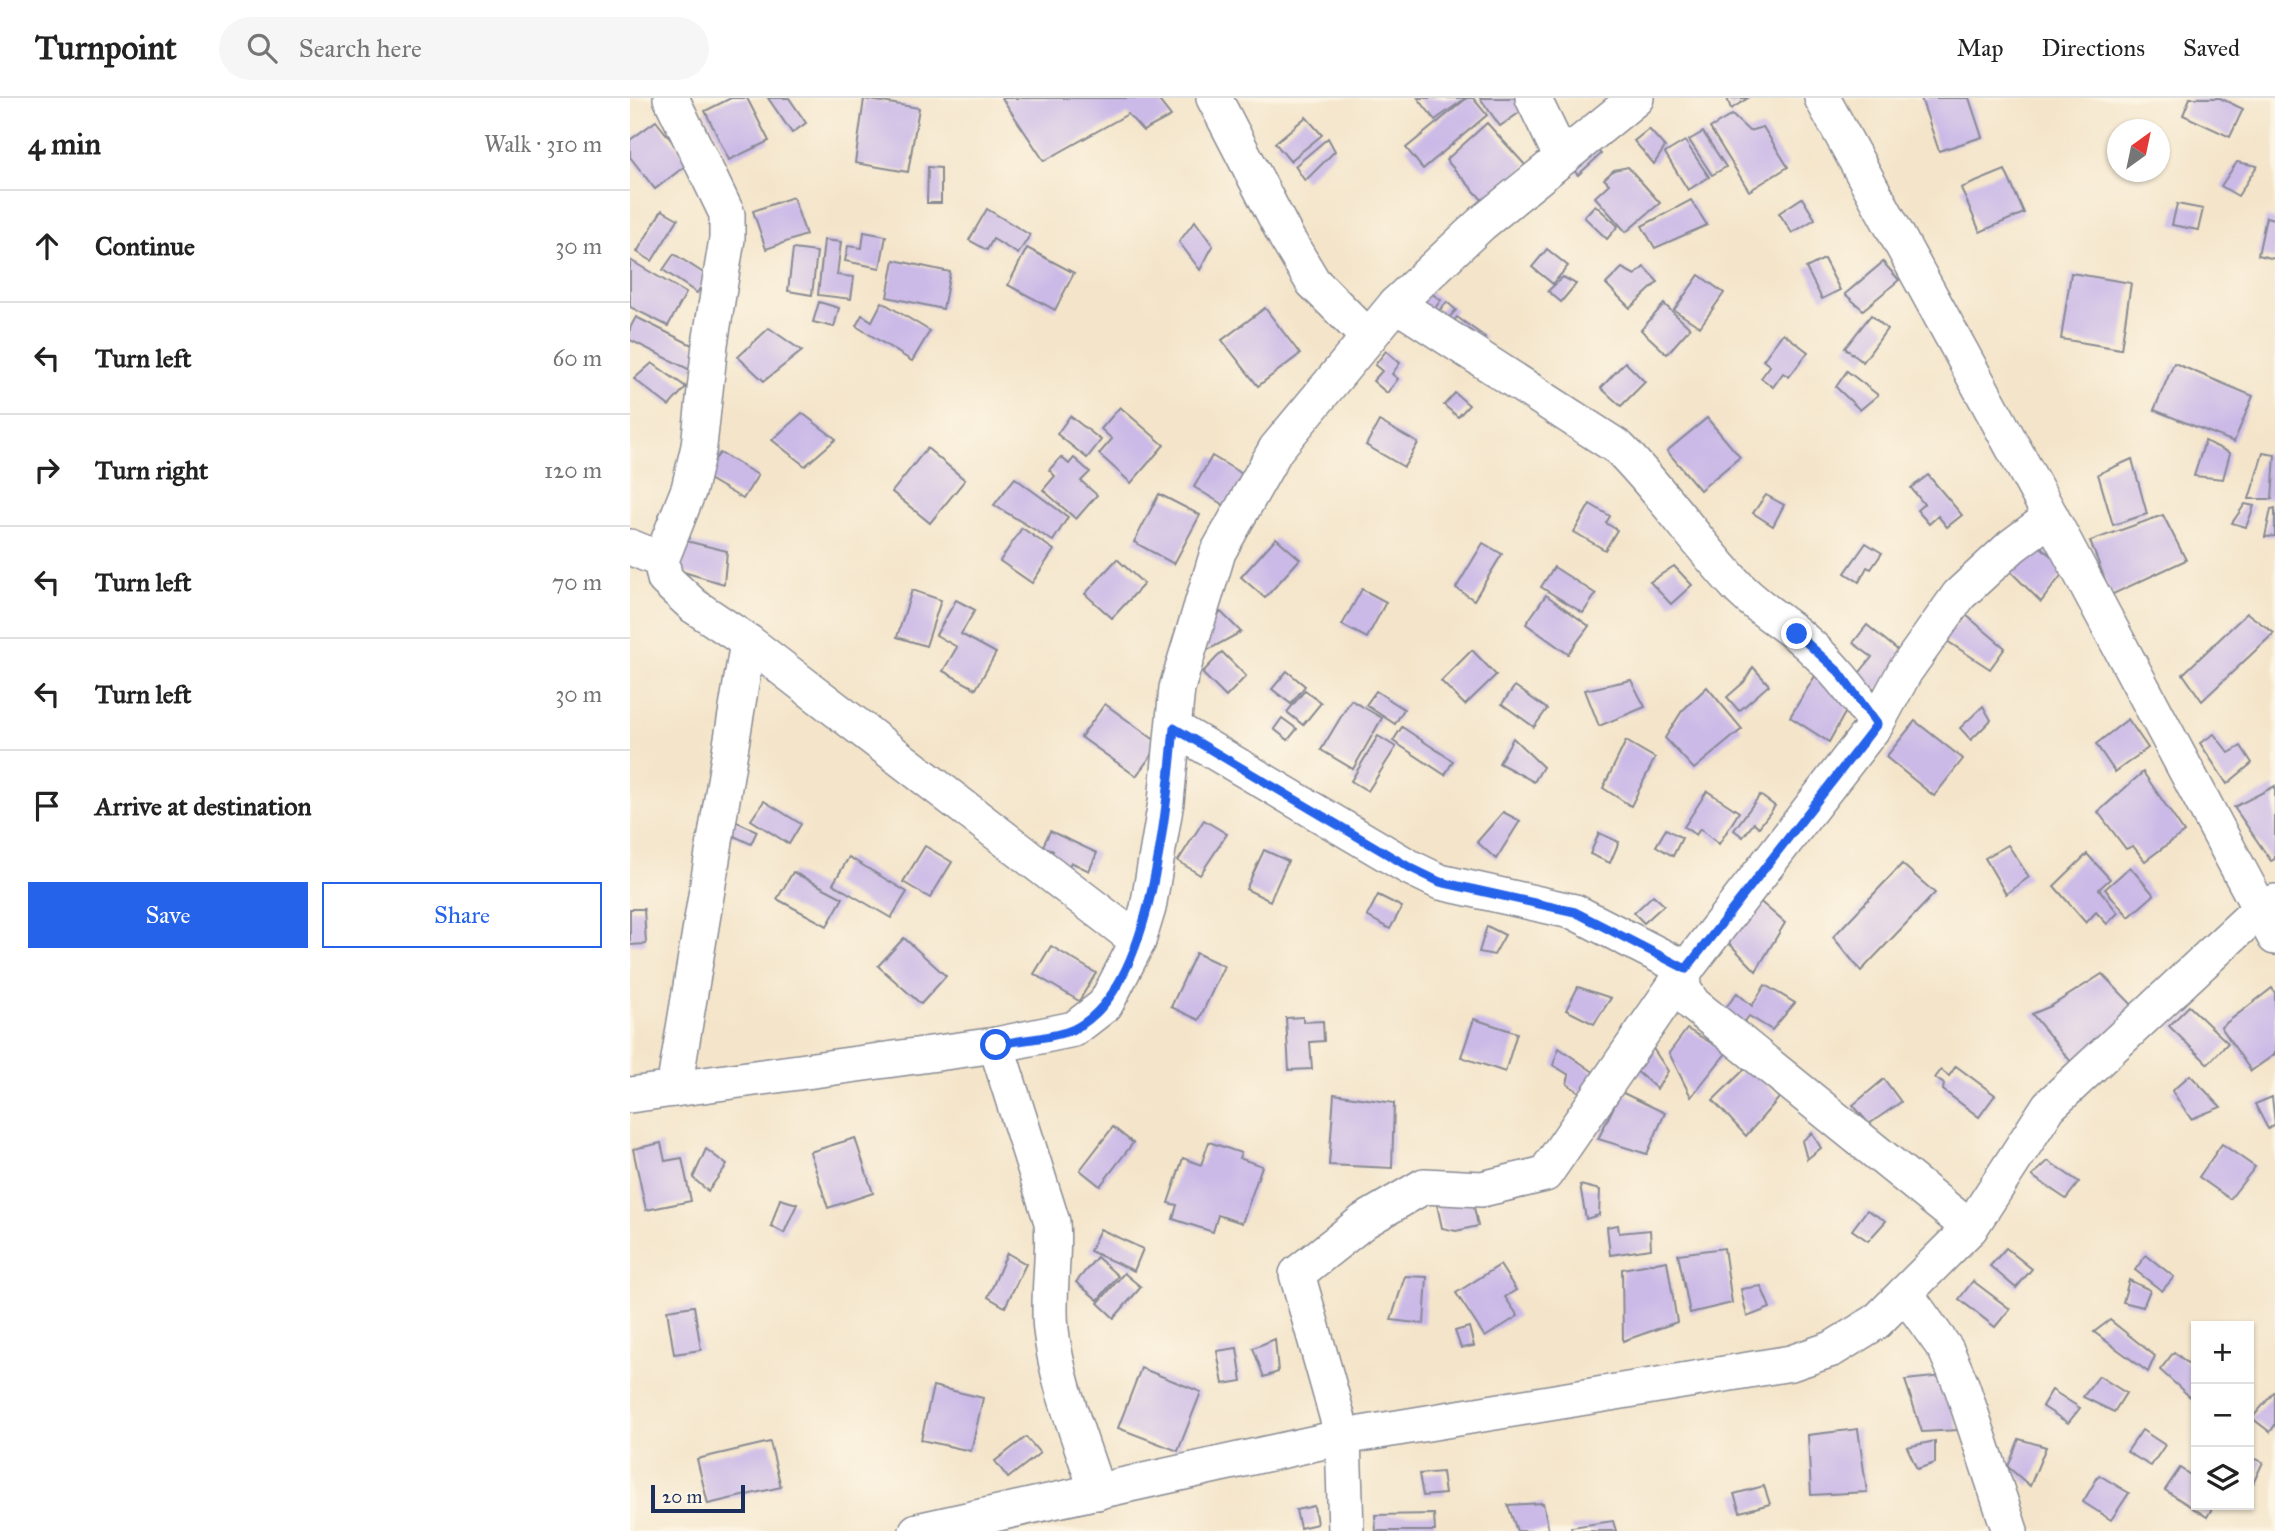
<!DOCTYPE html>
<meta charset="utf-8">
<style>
body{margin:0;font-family:"IM FELL Great Primer",serif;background:#f6f6f6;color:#222}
.controls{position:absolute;right:21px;bottom:21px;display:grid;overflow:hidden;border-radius:0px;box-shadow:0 2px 5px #0004}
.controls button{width:63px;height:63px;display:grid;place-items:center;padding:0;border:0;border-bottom:2px solid #e0e0e0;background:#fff;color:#222;font:35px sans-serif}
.compass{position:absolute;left:1477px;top:21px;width:63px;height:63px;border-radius:50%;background:#fff;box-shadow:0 2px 5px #0004;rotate:33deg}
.scale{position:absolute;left:21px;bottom:18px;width:94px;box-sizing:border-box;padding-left:7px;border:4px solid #1b2f5e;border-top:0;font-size:19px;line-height:24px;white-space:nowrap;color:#1b2f5e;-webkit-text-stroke:5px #fcf5e5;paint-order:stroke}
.stop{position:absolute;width:21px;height:21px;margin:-16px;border:5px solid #2563eb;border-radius:50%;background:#fff}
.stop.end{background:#2563eb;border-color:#fff;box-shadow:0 2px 7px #0008}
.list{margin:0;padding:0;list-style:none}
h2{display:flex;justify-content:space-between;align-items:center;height:91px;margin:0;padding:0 28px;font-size:30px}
h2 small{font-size:23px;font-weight:400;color:#767676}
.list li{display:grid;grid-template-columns:46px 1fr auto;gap:21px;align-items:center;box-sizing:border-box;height:112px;padding:0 28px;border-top:2px solid #e0e0e0}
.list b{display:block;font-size:26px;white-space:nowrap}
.list em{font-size:23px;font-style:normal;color:#767676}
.actions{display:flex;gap:14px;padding:21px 28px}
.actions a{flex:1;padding:16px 0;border:2px solid #2563eb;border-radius:0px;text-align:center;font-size:24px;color:#2563eb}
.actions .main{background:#2563eb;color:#fff}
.icon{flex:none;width:38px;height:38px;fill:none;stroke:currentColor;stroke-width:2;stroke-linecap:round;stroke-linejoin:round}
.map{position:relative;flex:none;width:1645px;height:1433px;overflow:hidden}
header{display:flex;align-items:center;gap:42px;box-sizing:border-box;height:98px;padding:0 35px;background:#fff;border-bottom:2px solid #e0e0e0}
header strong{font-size:33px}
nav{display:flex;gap:38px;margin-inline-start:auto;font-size:24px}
.search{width:490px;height:63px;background:#f6f6f6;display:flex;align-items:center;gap:18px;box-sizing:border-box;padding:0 24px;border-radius:38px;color:#767676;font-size:26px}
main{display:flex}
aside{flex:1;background:#fff}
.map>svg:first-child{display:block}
.building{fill:#cbb9e7}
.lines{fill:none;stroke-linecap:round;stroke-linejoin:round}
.minor-casing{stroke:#888a94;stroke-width:38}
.minor{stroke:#fff;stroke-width:35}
.route{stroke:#2563eb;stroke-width:9}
</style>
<header>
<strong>Turnpoint</strong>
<div class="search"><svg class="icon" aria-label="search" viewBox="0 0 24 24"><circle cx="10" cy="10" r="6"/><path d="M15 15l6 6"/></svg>Search here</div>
<nav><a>Map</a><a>Directions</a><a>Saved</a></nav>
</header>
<main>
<aside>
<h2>4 min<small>Walk · 310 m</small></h2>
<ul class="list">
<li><svg class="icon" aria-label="ahead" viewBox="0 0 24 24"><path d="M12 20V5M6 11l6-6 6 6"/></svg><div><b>Continue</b></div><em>30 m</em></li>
<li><svg class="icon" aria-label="left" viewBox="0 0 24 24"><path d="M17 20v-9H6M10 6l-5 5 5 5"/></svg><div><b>Turn left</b></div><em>60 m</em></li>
<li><svg class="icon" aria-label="right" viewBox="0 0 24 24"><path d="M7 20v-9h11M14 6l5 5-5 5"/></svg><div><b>Turn right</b></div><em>120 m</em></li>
<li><svg class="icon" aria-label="left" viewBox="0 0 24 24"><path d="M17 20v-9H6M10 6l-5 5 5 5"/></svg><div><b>Turn left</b></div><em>70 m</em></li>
<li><svg class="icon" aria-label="left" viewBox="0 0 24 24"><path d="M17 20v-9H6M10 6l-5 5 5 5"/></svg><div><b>Turn left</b></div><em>30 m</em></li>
<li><svg class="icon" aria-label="arrive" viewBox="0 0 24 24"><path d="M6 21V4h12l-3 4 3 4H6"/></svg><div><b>Arrive at destination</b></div></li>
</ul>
<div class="actions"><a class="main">Save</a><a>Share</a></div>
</aside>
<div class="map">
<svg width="1645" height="1433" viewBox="0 0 1645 1433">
<rect width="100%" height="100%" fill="#fcf5e5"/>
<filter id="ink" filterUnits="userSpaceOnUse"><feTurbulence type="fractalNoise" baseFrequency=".0143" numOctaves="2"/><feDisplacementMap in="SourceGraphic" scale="14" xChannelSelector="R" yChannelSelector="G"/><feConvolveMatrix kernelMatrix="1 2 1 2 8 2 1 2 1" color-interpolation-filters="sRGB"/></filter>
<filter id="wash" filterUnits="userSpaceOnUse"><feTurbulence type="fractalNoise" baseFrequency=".00686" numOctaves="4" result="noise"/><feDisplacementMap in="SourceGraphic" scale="28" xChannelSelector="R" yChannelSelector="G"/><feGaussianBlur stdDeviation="1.57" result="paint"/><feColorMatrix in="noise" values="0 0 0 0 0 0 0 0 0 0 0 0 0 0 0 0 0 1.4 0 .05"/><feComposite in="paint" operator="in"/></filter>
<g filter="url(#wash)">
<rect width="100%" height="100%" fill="#f4e5ca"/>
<g id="blocks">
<!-- building -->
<g class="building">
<path d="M101,0H117L139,43L99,62L75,13Z"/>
<path d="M138,0H159L176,25L162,35Z"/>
<path d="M372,0H527L541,18L513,33L498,16L414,63Z"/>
<path d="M788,0H836L805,22Z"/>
<path d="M837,0H843L857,17L793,71L776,50Z"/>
<path d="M850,0H889L896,10L870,28Z"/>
<path d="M1097,0H1118L1101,11Z"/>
<path d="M1291,0H1339L1352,39L1309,53Z"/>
<path d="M1560,0H1590L1613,11L1600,39L1553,17Z"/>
<path d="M234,1L289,10L278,74L225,65Z"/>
<path d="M1102,17L1119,33L1133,29L1158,69L1119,93L1080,30Z"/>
<path d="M676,19L692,37L660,63L645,45Z"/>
<path d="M26,23L59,65L25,91L0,59V42Z"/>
<path d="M857,25L896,68L855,105L816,62Z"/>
<path d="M1019,31L1035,49L1024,66L1004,43Z"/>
<path d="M1073,34L1096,69L1082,77L1059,42Z"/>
<path d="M698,40L705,53L675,83L665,68Z"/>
<path d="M1055,43L1079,79L1058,92L1035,55Z"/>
<path d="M961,46L971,56L948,77L938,66Z"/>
<path d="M1607,64L1627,68L1608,98L1591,88Z"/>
<path d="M298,69L311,70V105H297Z"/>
<path d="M998,69L1030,105L996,134L965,99L979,86L974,81L984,72Z"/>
<path d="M1375,72L1394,115L1350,134L1331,90Z"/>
<path d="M163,99L176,137L136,151L123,113Z"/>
<path d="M1172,100L1185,121L1162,135L1149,115Z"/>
<path d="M1061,102L1077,127L1025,150L1012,128Z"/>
<path d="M1547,106L1573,111L1568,132L1542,127Z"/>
<path d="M965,107L988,128L977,141L954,119Z"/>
<path d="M357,111L400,137L388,156L363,141L357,152L339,142Z"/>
<path d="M32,112L48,121L22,163L7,154Z"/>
<path d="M1636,119L1645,121V161L1628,157Z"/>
<path d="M565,123L583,148L570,172L549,144Z"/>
<path d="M234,134L256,138L250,170L215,163L218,148L232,150Z"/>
<path d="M194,142L211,144L207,177L224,179L221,201L188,197Z"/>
<path d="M397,150L444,175L425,212L378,187Z"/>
<path d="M163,151L187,154L182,197L158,193Z"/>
<path d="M917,151L938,168L923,186L902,169Z"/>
<path d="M44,156L78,178L67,195L33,172Z"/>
<path d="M1194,161L1210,192L1192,201L1176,170Z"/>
<path d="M0,162L56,195L38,228L0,209Z"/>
<path d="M264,162L320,174L313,211L257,199Z"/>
<path d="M1253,164L1269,182L1233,212L1215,196Z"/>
<path d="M1014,169L1028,184L1000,210L976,186L992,170L1005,177Z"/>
<path d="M1441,175L1501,185L1491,251L1431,241Z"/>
<path d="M1069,177L1094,195L1070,229L1044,212Z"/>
<path d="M933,179L946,186L931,204L918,193Z"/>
<path d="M799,194L811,202L799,218L788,210Z"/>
<path d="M189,204L209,210L204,229L183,224Z"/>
<path d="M252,204L300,233L282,263L226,228L232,217L242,223Z"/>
<path d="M817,204L826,212L817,222L806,216Z"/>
<path d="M1034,206L1060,230L1037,256L1011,232Z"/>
<path d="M635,210L670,256L628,288L592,242Z"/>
<path d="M1241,217L1257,231L1233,264L1215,250Z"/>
<path d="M6,219L72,252L62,273L0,242V230Z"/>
<path d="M827,219L855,239L846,251L818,231Z"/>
<path d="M139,230L172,253L134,283L108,259Z"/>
<path d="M1153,235L1178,254L1159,279L1153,275L1143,289L1131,280L1140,268L1133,262Z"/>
<path d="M756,253L770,265L762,276L768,281L757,295L743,283L752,273L745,267Z"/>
<path d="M995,264L1015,284L991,308L971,290Z"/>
<path d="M22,265L56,289L39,308L4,281Z"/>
<path d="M1544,265L1623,298L1604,344L1524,312Z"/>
<path d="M1217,273L1248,297L1230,312L1206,289Z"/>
<path d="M825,295L839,307L828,319L814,307Z"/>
<path d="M490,309L534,347L501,385L469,356L482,341L471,331Z"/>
<path d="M172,315L206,341L175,368L142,342Z"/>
<path d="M440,318L471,342L457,360L427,336Z"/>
<path d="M1077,320L1110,359L1070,392L1037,353Z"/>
<path d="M749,323L788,345L774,369L736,347Z"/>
<path d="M1575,343L1600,355L1593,381L1564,378Z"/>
<path d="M297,350L335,382L300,425L262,394Z"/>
<path d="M90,355L128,377L113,401L72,377Z"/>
<path d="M1633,355L1645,357L1642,401H1619Z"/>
<path d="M582,358L619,380L600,411L564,389Z"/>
<path d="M431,359L439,366L444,360L460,374L451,383L467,397L446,421L413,392L425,378L419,372Z"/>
<path d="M1502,361L1517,416L1483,427L1468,376Z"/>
<path d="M1298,377L1332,417L1317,429L1308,418L1299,426L1287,412L1294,406L1281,390Z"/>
<path d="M385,380L438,419L423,443L364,407Z"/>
<path d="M529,396L570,417L544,466L504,444Z"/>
<path d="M1136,397L1154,407L1143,428L1123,415Z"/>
<path d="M960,406L980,418L976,425L987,432L975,452L944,434Z"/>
<path d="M1615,406L1624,408L1616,429L1602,425Z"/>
<path d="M1645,410V438L1635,439L1641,411Z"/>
<path d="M1533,417L1556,462L1481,497L1460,443Z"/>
<path d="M392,430L424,452L402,485L370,463Z"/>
<path d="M646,440L670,461L635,500L611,479Z"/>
<path d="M48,441L97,453L94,486L40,470Z"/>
<path d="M1405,444L1436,471L1411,504L1378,471Z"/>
<path d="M853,445L872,456L844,502L826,490Z"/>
<path d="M1236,445L1252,455L1241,471L1237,469L1229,484L1215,475Z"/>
<path d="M487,461L514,486L482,520L455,496Z"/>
<path d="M1044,468L1062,487L1041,506L1020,484Z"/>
<path d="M924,469L966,496L953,515L911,489Z"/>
<path d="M732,491L756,504L737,540L712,527Z"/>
<path d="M282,492L311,502L296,548L267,539Z"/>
<path d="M916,497L959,528L938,556L896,526Z"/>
<path d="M326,502L345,512L331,536L366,555L346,591L313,573L327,549L306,537Z"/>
<path d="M591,514L611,534L578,552L568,535Z"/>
<path d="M1617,515L1644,535L1572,603L1553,576Z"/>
<path d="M1336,517L1375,550L1360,571L1314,541Z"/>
<path d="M1237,527L1275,558L1247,593L1227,578L1242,559L1223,545Z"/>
<path d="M842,552L866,577L835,607L811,583Z"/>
<path d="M592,554L616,578L596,599L572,575Z"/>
<path d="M1123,569L1139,587L1109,613L1097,599L1114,584Z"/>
<path d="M657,573L675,588L661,606L642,591Z"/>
<path d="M1185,578L1221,604L1199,644L1160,619Z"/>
<path d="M1001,582L1015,609L969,628L955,592Z"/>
<path d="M885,588L917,611L904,629L872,606Z"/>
<path d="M1077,589L1112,631L1064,671L1035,640L1052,613Z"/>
<path d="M675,592L691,605L673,627L657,614Z"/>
<path d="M746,593L774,611L765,626L736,607Z"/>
<path d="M721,602L752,620L723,671L691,652Z"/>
<path d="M475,606L530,646L506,678L451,639Z"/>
<path d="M1353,608L1361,622L1341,642L1330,630Z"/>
<path d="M652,620L667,631L658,642L644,631Z"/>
<path d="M1498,621L1518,650L1485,674L1466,646Z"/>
<path d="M1285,623L1333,661L1304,698L1256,659Z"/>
<path d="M772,629L823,663L815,677L763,643Z"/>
<path d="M1584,636L1599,655L1611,648L1622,665L1597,686L1570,645Z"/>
<path d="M748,638L766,649L738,693L721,683Z"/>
<path d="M883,640L913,669L904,684L869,665Z"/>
<path d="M996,643L1025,660L1001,708L973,690Z"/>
<path d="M1513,674L1554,734L1515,763L1503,748L1496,751L1468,714Z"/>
<path d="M1645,688V761L1641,763L1604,709Z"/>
<path d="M1077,693L1109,714L1089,746L1070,731L1066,737L1054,729Z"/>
<path d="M1130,697L1145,708L1129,729L1124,725L1113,739L1104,732Z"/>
<path d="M134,703L171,726L159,746L121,722Z"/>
<path d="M873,714L890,723L866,761L847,744Z"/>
<path d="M94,718L127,733L121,746L93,733Z"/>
<path d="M574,722L597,736L570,777L548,763Z"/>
<path d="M1036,731L1052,740L1043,758L1026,748Z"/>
<path d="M420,733L467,755L459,773L441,764L437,772L418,763L423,753L413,748Z"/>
<path d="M969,735L989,744L980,765L960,756Z"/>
<path d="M1378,747L1399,779L1376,796L1355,760Z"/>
<path d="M295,748L322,764L300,800L273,784Z"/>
<path d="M634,752L658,763L640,803L616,791Z"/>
<path d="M1457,756L1480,781L1469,791L1488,815L1477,826L1466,814L1456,825L1424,788Z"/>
<path d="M219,759L277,794L261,820L203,786Z"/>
<path d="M1272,766L1305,795L1231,873L1203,839Z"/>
<path d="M1500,769L1524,797L1499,819L1475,791Z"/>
<path d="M163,774L213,800L197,828L147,801Z"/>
<path d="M748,797L772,809L760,831L737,818Z"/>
<path d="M1023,797L1034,807L1014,825L1004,815Z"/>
<path d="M1126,800L1155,825L1126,873L1092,838Z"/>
<path d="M0,811H14L16,846L0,847Z"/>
<path d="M857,828L875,837L864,857L849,854Z"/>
<path d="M274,840L316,878L291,906L248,868Z"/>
<path d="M421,848L466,875L449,903L404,876Z"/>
<path d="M566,855L594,868L569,922L541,909Z"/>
<path d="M1472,876L1514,919L1445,969L1402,916L1421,908Z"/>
<path d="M1135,887L1165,905L1142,932L1119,918L1112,927L1094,912L1107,895L1122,908Z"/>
<path d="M948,889L981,900L964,926L936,912Z"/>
<path d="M1642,890L1645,895V956L1621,973L1591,929Z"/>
<path d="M1559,908L1598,945L1578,966L1539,928Z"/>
<path d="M673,919V924L693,923L694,943L680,944L682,971L659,972L656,920Z"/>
<path d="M844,921L887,935L875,974L831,959Z"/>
<path d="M1057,931L1097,954L1061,999L1039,955Z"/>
<path d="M1020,946L1038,973L1027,991L997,965Z"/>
<path d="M929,950L965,975L954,997L937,986L939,977L923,967Z"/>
<path d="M1326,968L1365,997L1349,1019L1313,992L1314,986L1305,980L1311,972L1319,978Z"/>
<path d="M1117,969L1149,1000L1116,1038L1083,1002Z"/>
<path d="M1560,977L1591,1009L1561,1021L1542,993Z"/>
<path d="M1254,981L1271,1004L1239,1026L1223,1007Z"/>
<path d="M991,994L1035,1015L1017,1056L968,1041Z"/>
<path d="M704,996L764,1005L762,1070L699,1067Z"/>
<path d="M1642,999L1645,1026L1638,1031L1625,1006Z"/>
<path d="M483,1029L503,1045L470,1088L450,1072Z"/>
<path d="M1182,1035L1191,1050L1177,1061L1172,1043Z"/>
<path d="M225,1040L243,1095L198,1110L180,1054Z"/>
<path d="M579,1044L611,1055L609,1060L632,1068L612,1125L588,1117L583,1134L543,1121L547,1107L538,1105L553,1060L571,1067Z"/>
<path d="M31,1045L35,1063L52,1060L61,1103L16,1112L3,1051Z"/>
<path d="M1592,1046L1625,1069L1600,1101L1569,1079Z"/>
<path d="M76,1051L97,1067L78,1093L63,1080Z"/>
<path d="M1418,1063L1449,1084L1436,1101L1402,1078Z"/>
<path d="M950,1087L970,1092L969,1117L956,1121Z"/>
<path d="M841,1095L848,1128L826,1133L812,1130L806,1102Z"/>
<path d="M150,1101L167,1106L154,1135L141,1128Z"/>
<path d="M1237,1112L1256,1123L1238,1143L1222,1132Z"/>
<path d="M988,1127L989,1135L1020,1132L1021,1151L980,1157L977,1129Z"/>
<path d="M470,1131L513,1151L504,1173L460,1153Z"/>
<path d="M1094,1150L1102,1205L1060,1215L1048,1156Z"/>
<path d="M1376,1150L1402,1171L1386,1190L1360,1168Z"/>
<path d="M377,1155L396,1166L375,1209L358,1199Z"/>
<path d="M1516,1157L1544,1179L1532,1193L1505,1172Z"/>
<path d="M467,1159L488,1178L468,1202L446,1184Z"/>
<path d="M1037,1163L1047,1224L993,1243L992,1171Z"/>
<path d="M870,1167L886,1192L875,1199L888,1218L855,1239L826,1195Z"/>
<path d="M494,1175L511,1189L484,1220L468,1205Z"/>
<path d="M775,1178L797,1179L794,1226L761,1222Z"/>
<path d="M1499,1182L1520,1192L1513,1209L1493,1204Z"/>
<path d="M1343,1183L1380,1211L1365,1229L1329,1201Z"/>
<path d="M1131,1188L1140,1210L1117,1219L1111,1191Z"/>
<path d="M64,1208L71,1252L44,1256L37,1212Z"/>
<path d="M1480,1222L1525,1258L1518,1274L1464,1234Z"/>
<path d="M839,1229L844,1248L831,1250L825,1233Z"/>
<path d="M645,1241L648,1274L634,1279L623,1250Z"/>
<path d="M607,1250L612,1283L593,1286L587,1253Z"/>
<path d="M1544,1254L1566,1272V1287L1560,1299L1530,1272Z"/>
<path d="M511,1270L571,1294L548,1353L488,1330Z"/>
<path d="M1313,1278L1328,1332L1292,1334L1275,1282Z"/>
<path d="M1469,1278L1496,1295L1484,1314L1453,1299Z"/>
<path d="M303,1288L353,1300L341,1353L291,1342Z"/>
<path d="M1422,1292L1450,1310L1438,1325L1412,1308Z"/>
<path d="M1645,1293V1327L1640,1334L1622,1320Z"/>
<path d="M1228,1331L1237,1394L1181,1397L1178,1337Z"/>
<path d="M1512,1332L1535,1347L1521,1368L1497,1354Z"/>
<path d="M396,1339L410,1355L378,1380L365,1363Z"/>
<path d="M1389,1341L1416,1349L1400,1388L1378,1369Z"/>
<path d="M1305,1343V1365L1287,1371L1277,1349Z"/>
<path d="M140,1344L151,1389L78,1406L67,1361Z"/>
<path d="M1619,1359L1633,1364L1619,1394Z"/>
<path d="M1550,1370L1566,1381V1407H1584L1577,1419L1535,1392Z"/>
<path d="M812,1374L815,1396L793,1398L789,1376Z"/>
<path d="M1469,1377L1499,1395L1481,1422L1453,1404Z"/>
<path d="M1134,1388L1140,1406L1110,1414L1104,1396Z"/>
<path d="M913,1405L919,1433H887L878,1407Z"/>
<path d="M684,1408L687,1426L670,1430L666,1412Z"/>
<path d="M804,1416L805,1433H746L745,1417Z"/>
<path d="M983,1423L986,1433H942L941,1429Z"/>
</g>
</g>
</g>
<g filter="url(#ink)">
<use href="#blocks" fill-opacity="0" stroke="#888a94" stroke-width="2"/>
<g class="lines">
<defs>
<g id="minor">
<path d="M41,0L97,116V141L80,246L69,348L59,391L31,462L35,481L64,508L118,544L508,843"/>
<path d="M584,0L656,139L683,184L738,239"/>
<path d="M903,0L932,60"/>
<path d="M1192,0L1421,419L1645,839"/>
<path d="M766,206L989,350C1032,393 1066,444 1107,488C1126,508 1148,521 1169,538C1200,564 1223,593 1246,626"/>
<path d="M0,449L31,462"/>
<path d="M544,630L779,769L810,784L945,814L1056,871"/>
<path d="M1056,871L1051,888L1063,906L1340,1130"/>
<path d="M366,947L422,1124C425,1160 417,1197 421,1232C427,1287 451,1342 467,1394"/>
<path d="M44,991L118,544"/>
<path d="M0,997L366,947L444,931L475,907L508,843L518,810L536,704L547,590L588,454L646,351L766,206L851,126L1006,0"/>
<path d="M1275,1195L1316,1252L1332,1289L1380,1433"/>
<path d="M287,1433L713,1339L1161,1265L1202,1251L1246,1224L1340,1130L1419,1008L1630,811L1645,804"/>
<path d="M716,1433L713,1339L667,1176L734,1123L794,1088L852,1091L915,1076L1056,871L1246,626L1275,573L1329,497L1382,448L1421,419"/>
</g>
</defs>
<!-- minor casing -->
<use href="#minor" class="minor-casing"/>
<!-- minor -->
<use href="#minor" class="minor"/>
</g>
</g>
<g class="lines" filter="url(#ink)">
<!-- route -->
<path class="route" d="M366,947C387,942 426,940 444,931C524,891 536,709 544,630L779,769L810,784L945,814L1056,871L1247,626L1209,574L1167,536"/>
</g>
</svg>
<div class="controls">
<button>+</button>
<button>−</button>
<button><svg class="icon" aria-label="layers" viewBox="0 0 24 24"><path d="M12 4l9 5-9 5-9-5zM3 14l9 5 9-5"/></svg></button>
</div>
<svg class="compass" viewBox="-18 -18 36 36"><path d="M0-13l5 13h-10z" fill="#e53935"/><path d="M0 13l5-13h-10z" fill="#767676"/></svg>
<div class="scale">20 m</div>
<div class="stop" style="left:366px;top:947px"></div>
<div class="stop end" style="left:1167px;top:536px"></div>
</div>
</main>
